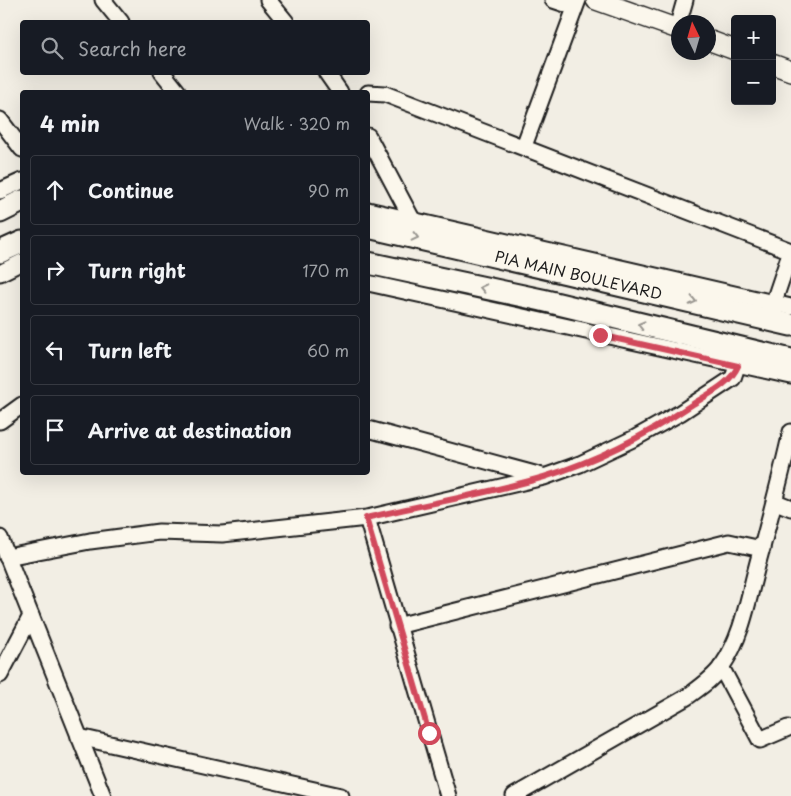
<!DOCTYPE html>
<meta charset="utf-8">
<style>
body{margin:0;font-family:"Playpen Sans",sans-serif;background:#242831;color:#f1f3f6}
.controls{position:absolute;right:15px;top:15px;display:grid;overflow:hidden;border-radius:5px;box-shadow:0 5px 20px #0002}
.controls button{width:45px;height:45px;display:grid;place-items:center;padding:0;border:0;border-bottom:1px solid #363941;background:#171b24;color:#f1f3f6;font:25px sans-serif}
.compass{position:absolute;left:671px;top:15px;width:45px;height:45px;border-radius:50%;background:#171b24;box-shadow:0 5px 20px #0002;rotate:355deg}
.stop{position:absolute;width:15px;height:15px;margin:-11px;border:4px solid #d1495b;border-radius:50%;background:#fff}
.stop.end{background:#d1495b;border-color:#fff;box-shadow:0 1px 5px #0008}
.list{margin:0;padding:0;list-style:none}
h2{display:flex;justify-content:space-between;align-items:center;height:65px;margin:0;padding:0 20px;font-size:21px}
h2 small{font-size:16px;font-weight:400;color:#9ea1a6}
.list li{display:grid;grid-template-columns:32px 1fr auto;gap:15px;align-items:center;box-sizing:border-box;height:70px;margin:0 10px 10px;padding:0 10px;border:1px solid #363941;border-radius:5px}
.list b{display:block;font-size:19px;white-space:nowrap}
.list em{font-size:16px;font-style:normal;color:#9ea1a6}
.icon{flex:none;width:28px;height:28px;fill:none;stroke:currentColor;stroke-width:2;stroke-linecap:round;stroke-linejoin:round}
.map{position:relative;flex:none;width:791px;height:796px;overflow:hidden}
.search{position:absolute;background:#171b24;box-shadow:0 5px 20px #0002;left:20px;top:20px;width:350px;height:55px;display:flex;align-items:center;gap:12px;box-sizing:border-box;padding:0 18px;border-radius:5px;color:#9ea1a6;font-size:19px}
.panel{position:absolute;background:#171b24;box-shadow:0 5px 20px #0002;left:20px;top:90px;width:350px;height:385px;border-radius:5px}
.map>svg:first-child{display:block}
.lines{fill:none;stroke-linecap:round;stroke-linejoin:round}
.minor-casing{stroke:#1c1c1c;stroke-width:19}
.tertiary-casing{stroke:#1c1c1c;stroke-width:22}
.secondary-casing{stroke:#1c1c1c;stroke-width:25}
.minor{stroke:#fbf7ec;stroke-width:15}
.tertiary{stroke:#fbf7ec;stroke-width:19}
.secondary{stroke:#fbf7ec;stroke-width:21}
.oneway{stroke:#97948e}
.route{stroke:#d1495b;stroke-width:6}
.labels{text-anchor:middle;stroke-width:4;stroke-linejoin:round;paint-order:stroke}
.street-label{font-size:15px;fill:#1c1c1c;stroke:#fbf7ec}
</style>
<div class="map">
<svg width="791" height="796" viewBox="0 0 791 796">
<rect width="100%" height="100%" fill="#f2eee4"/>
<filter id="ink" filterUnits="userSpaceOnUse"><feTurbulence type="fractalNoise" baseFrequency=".02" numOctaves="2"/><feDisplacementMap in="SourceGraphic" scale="10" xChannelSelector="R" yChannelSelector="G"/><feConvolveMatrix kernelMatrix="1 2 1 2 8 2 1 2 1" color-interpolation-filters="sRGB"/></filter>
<g filter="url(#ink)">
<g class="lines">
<defs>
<g id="minor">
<path d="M103,0L121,22"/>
<path d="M268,0L286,22"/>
<path d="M553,0L574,7"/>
<path d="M677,28L685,0"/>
<path d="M162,72L178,92"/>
<path d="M326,72L340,92"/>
<path d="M368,93L385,94L791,251L768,319"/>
<path d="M0,120L22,149"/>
<path d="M368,136L413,221"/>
<path d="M524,146L578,0"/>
<path d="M0,191L22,181"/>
<path d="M368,210L791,307"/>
<path d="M0,273L22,262"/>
<path d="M368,283L791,376"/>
<path d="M0,421L22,405"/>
<path d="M368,429L542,476"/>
<path d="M776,502L791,508"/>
<path d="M367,518L448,796"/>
<path d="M0,538L103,796"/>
<path d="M7,557L90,541L159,532L222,534L367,518L544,477L580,464L635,438L680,413L733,378L743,349"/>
<path d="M397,626L729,542L762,549"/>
<path d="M721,667L760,740L788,728"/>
<path d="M0,675L31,616"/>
<path d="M79,737L341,796"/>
<path d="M514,796L687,697C699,688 713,679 722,666C742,637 748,600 757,566C769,521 781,477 791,432"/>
</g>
<g id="tertiary">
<path d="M596,0L678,29"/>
<path d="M708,40L735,50"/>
<path d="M772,64L791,71"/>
</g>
<g id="secondary">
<path d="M0,212L22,201"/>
<path id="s1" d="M368,227L791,325"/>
<path d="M0,252L22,242"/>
<path d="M368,263L542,300L791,360"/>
</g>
</defs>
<!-- minor casing -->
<use href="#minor" class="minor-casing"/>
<!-- tertiary casing -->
<use href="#tertiary" class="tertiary-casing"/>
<!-- secondary casing -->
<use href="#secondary" class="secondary-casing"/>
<!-- minor -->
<use href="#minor" class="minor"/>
<!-- tertiary -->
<use href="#tertiary" class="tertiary"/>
<!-- secondary -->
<use href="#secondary" class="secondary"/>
</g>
<!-- one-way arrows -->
<defs><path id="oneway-chevron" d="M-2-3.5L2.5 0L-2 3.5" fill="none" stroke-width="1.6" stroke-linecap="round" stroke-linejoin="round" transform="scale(1.25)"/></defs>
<g class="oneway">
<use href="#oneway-chevron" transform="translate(415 237) rotate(13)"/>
<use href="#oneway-chevron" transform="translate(483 288) rotate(-168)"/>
<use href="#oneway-chevron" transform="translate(693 301) rotate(13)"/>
<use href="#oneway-chevron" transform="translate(641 325) rotate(-166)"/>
</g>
</g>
<g class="lines" filter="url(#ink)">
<!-- route -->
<path class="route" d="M429,733L366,518C425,504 486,494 544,477C596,461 648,434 693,404C710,393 730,384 738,366L600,335"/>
</g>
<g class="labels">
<!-- street labels -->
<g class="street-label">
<text dy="5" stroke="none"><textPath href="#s1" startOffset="216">PIA MAIN BOULEVARD</textPath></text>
</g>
</g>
</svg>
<div class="controls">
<button>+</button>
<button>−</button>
</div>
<svg class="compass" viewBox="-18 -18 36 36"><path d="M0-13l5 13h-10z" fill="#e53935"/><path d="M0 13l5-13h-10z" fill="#9ea1a6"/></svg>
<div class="stop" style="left:429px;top:733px"></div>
<div class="stop end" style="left:600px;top:335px"></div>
<div class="search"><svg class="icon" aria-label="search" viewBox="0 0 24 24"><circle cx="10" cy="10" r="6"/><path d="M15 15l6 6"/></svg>Search here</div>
<section class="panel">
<h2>4 min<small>Walk · 320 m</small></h2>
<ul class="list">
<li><svg class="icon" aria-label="ahead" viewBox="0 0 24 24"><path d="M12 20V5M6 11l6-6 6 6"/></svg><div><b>Continue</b></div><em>90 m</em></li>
<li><svg class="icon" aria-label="right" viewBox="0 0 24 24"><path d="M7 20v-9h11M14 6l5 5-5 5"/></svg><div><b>Turn right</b></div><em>170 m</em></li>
<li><svg class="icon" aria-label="left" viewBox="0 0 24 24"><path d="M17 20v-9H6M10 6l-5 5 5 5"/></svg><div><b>Turn left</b></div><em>60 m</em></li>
<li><svg class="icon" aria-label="arrive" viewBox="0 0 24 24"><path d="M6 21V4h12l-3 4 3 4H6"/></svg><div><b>Arrive at destination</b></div></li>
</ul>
</section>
</div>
